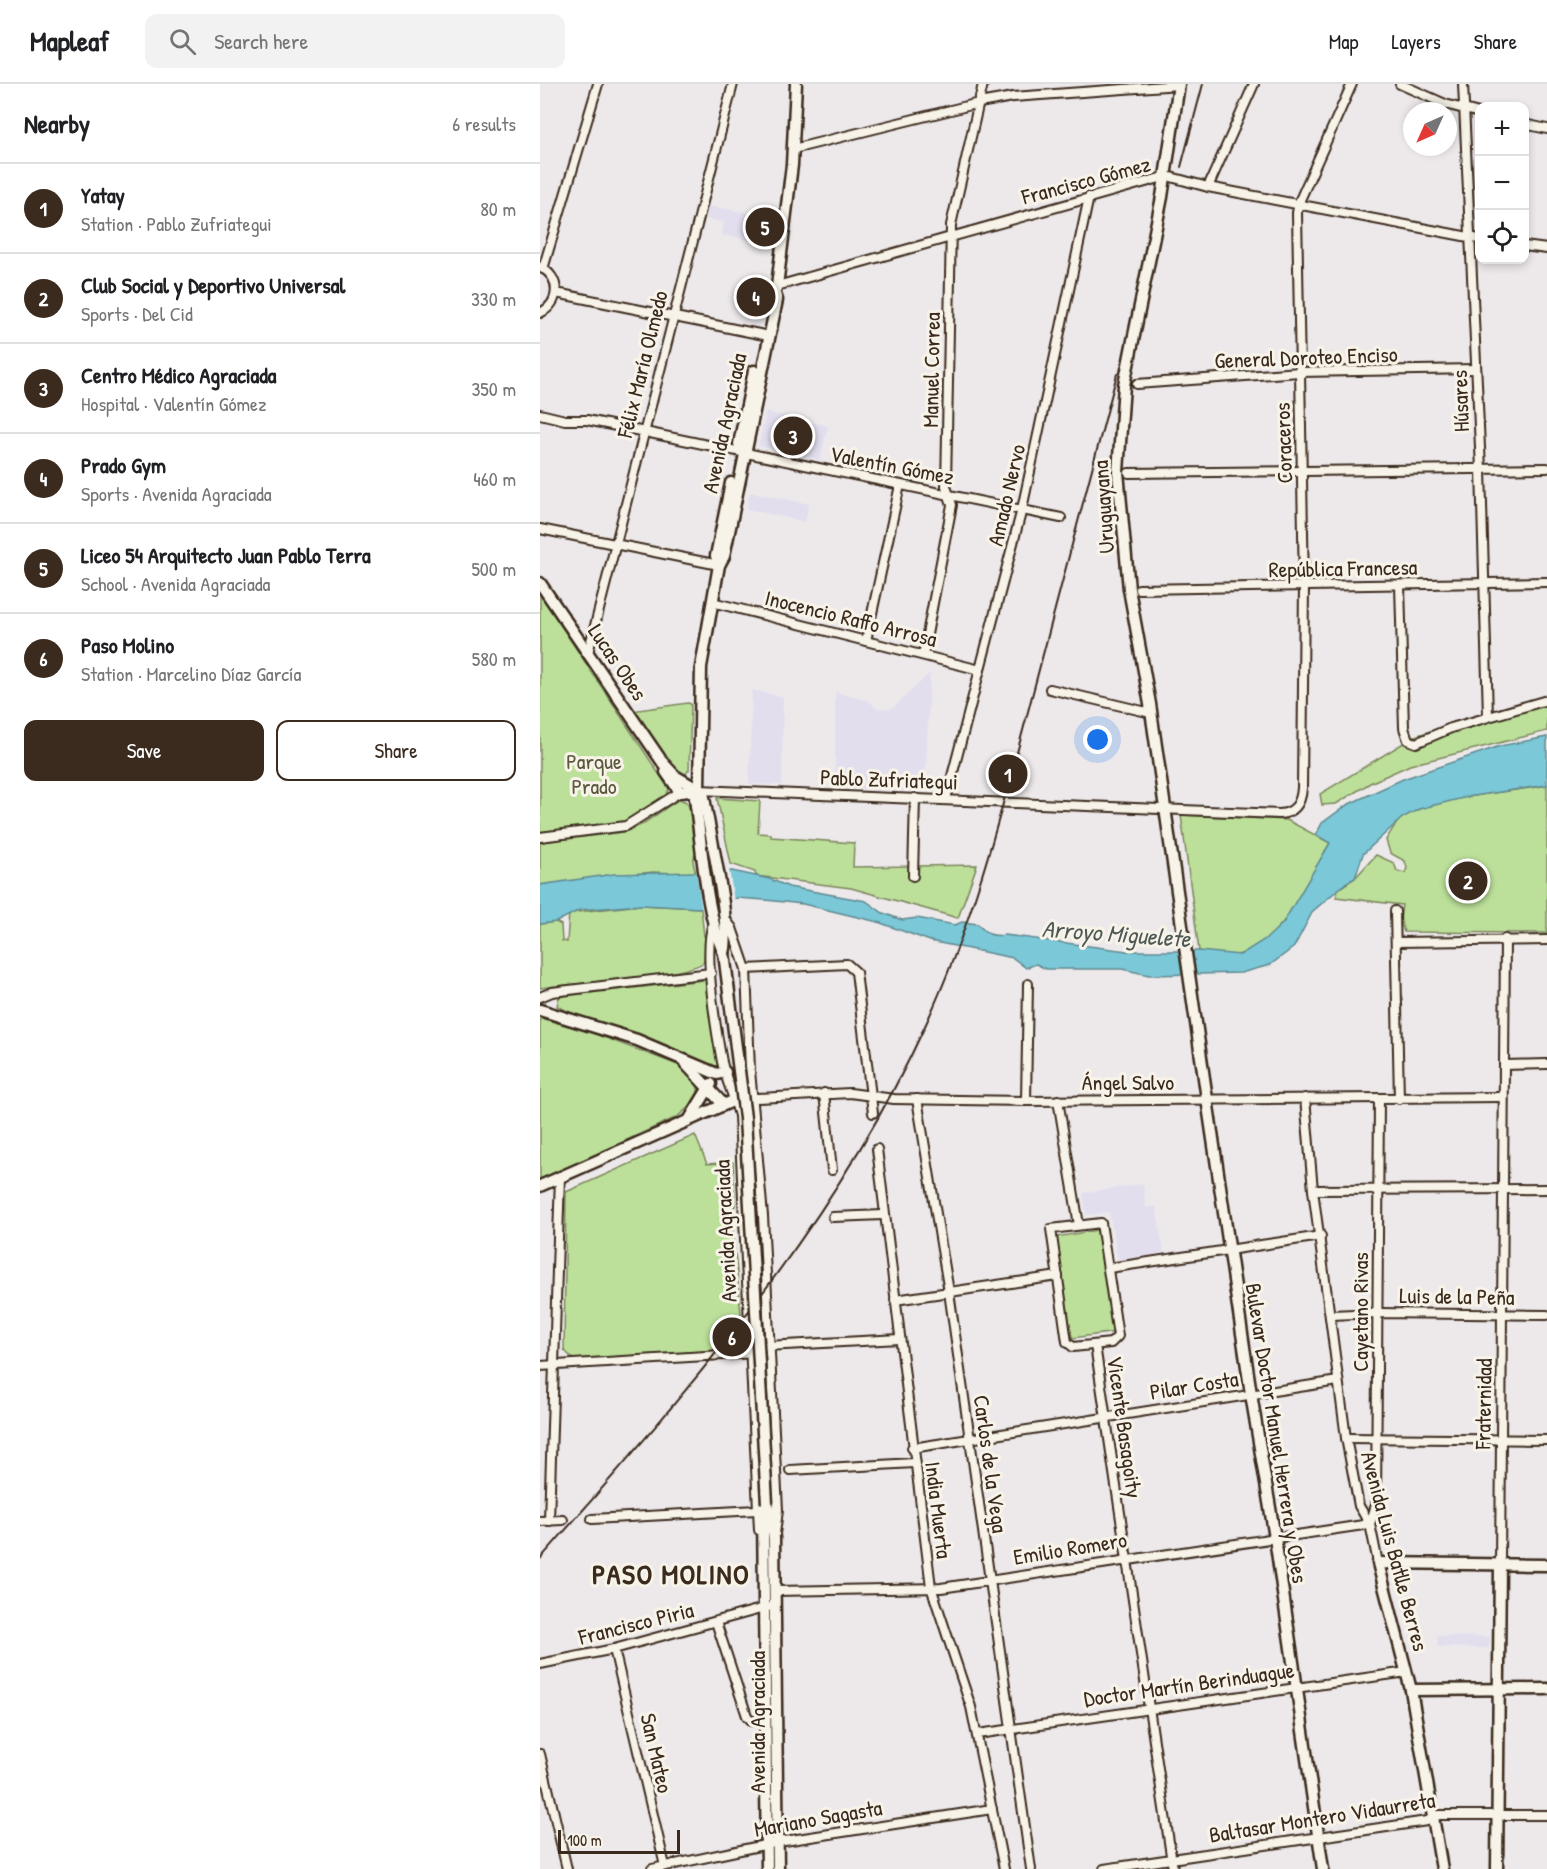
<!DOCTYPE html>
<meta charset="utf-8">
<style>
body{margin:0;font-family:"Patrick Hand",sans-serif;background:#f2f2f2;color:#202124}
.controls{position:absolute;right:18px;top:18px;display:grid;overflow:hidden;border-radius:12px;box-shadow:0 3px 9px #0003}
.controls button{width:54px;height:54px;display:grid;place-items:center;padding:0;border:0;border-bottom:2px solid #e0e0e0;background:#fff;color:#202124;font:30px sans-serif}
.compass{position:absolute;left:863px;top:18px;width:54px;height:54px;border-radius:50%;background:#fff;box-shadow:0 3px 9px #0003;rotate:225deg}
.scale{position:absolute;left:18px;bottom:15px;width:122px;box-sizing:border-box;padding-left:6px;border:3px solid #3b2a1e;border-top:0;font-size:16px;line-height:21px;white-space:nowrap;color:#3b2a1e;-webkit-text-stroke:4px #f7f3e8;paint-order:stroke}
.you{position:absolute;left:558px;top:656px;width:21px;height:21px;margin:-15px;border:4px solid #fff;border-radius:50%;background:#1a73e8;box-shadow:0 0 0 9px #1a73e833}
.badge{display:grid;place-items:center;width:39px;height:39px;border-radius:50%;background:#3b2a1e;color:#fff;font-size:20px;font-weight:700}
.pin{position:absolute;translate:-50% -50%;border:3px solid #fff;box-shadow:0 2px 6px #0006}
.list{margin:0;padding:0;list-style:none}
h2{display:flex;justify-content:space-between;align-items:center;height:78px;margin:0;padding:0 24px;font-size:26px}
h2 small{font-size:20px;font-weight:400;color:#757577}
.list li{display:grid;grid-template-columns:39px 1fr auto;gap:18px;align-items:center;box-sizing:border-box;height:90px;padding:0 24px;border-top:2px solid #e0e0e0}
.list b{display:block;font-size:22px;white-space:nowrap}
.list p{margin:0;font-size:20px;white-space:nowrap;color:#757577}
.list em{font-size:20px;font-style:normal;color:#757577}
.actions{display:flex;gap:12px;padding:18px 24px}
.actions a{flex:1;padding:14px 0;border:2px solid #3b2a1e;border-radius:12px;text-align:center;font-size:21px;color:#3b2a1e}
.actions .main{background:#3b2a1e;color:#fff}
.icon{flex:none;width:33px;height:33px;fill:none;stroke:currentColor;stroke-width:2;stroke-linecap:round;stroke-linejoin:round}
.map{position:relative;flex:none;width:1007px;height:1785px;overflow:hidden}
header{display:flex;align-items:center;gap:36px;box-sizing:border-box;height:84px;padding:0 30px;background:#fff;border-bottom:2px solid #e0e0e0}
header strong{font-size:28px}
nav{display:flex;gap:33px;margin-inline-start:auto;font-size:21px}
.search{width:420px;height:54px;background:#f2f2f2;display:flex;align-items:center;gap:15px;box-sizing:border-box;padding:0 21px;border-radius:12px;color:#757577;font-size:22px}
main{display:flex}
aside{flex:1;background:#fff}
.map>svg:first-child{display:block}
.built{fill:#e2deee}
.green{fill:#bce09a;stroke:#7c855c;stroke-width:1.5}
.water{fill:#7ac8d8;stroke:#61898e;stroke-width:1.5}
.pier{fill:#ede9eb}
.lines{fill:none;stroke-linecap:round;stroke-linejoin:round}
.street-casing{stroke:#3b2a1e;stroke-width:12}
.secondary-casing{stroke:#3b2a1e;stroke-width:15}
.street{stroke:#f7f3e8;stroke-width:8}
.secondary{stroke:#f7f3e8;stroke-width:10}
.rail{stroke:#3b2a1e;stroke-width:2}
.secondary-bridge-casing{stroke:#3b2a1e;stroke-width:15;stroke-linecap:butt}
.secondary-bridge{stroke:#f7f3e8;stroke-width:10}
.labels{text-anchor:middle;stroke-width:6;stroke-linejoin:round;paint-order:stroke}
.street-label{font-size:22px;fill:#3b2a1e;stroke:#f7f3e8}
.park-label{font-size:22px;fill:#5b583d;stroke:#f7f3e8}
.water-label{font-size:24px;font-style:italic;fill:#4e5956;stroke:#f7f3e8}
.district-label{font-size:28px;font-weight:bold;letter-spacing:1.5px;fill:#3b2a1e;stroke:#f7f3e8}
</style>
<header>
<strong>Mapleaf</strong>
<div class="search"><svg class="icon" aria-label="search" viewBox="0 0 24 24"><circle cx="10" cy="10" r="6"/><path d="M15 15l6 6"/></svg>Search here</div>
<nav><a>Map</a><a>Layers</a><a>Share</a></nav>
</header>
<main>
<aside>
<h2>Nearby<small>6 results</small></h2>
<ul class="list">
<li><span class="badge">1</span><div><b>Yatay</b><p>Station · Pablo Zufriategui</p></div><em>80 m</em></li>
<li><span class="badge">2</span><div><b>Club Social y Deportivo Universal</b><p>Sports · Del Cid</p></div><em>330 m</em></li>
<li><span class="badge">3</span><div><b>Centro Médico Agraciada</b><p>Hospital · Valentín Gómez</p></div><em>350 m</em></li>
<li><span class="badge">4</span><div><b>Prado Gym</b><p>Sports · Avenida Agraciada</p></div><em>460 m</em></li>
<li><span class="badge">5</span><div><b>Liceo 54 Arquitecto Juan Pablo Terra</b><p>School · Avenida Agraciada</p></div><em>500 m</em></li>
<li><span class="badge">6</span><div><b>Paso Molino</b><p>Station · Marcelino Díaz García</p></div><em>580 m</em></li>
</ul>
<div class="actions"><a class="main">Save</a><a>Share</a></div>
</aside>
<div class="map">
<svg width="1007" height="1785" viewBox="0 0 1007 1785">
<rect width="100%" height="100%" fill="#ede9eb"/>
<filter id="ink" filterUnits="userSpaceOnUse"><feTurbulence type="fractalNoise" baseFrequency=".0167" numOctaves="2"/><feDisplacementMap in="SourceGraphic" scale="12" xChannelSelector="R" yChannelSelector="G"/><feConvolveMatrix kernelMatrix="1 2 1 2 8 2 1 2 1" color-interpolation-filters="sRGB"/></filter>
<g filter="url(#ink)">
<!-- built -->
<g class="built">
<path d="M168,122L233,133L229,159L182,151L184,138L166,135Z"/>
<path d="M226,328L288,342L280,376L218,362Z"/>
<path d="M210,408L269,420L265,438L206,425Z"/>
<path d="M390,589L385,708L295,704V608L329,617L337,624L349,625L354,623Z"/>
<path d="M212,606L243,613L242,701L209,700Z"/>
<path d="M603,1100L606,1124L616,1122L624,1169L578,1176L569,1128L546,1131L543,1109Z"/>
<path d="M897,1552L950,1553L949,1564L897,1563Z"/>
</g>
<!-- green -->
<g class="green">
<path d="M0,510L129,705L124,715L80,740L0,748Z"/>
<path d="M1007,613V647L870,681L830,699L796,720L782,721L780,710L875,652L959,625Z"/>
<path d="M148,619L151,620L149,686L143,693L138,692L91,627Z"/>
<path d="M1007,701V849L864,848L860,836L862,821L796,813L798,805L815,794L836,771L854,779L857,787L865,789L867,784L865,777L850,769L846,756C851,748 855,739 862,734C893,712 969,709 1007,701Z"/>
<path d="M177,714L220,717L218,749L231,750V753L314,759L313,783L437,781L418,834L311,804L216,792L215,788L191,780Z"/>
<path d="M138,716L145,717L149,722L156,765L153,778L156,790L113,788L0,801V758L84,748L101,741Z"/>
<path d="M641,731L747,736L790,759C767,798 747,853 701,870C691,874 671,868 659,867Z"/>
<path d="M101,821L161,824L164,852L166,853L164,878C146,893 31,899 0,904V840L16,838L21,841L22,857L27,858L29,829Z"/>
<path d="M165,896L168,899L179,979L175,984L51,938L17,922L19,913L23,912Z"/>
<path d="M0,934L47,947L141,982C154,992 160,998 158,1015L137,1033L0,1096Z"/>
<path d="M155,1051L167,1080L193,1078L195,1122L191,1126L201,1230L172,1267L33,1275L24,1266L26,1108Z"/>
<path d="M557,1146L576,1248L532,1254L516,1153Z"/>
</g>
<!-- water -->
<path class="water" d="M1007,653V701L927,713L879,725L862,734L823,770L815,794L807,798L773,827L754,863L730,881L701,889L658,890L609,891L582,885H506L496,880L486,884L473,874L390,857L338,838L263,820L225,816L196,814L161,824L101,821L40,826L16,838L0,840V801L74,790L192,787L230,795L249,803L326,817L343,829L362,836L377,834L415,841L422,838L438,840C446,850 452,853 465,851L587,867H659L700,871L727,854L743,839L790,759L776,751L782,739L807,721L863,695L960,662Z"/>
<!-- pier -->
<path class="pier" d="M189,784L194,818L162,827L156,787Z"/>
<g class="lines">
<defs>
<g id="street">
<path d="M860,0L905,20L939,29"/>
<path d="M923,0L941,385L948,632"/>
<path d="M984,40L1007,45"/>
<path d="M253,65L439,19L473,13L639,1"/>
<path d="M668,103L714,0"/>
<path d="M984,162L1007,165"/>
<path d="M0,183C21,193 21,219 0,229"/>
<path d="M3,185L58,0"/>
<path d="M237,202L627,92L668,103L939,155"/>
<path d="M16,209L229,252"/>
<path d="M597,300L759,288L936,285"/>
<path d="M0,330L25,336H47L521,434"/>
<path d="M589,389L1007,384"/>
<path d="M0,445L179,481"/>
<path d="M860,501L864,644L868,656L876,659L911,644L1007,616"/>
<path d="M599,505L1007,498"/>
<path d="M172,518L440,586"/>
<path d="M326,557L360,401"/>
<path d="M48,569L193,0"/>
<path d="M383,571L412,421L406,402L411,141L443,0"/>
<path d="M510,605L611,629"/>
<path d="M159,706L739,730C755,729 761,719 762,704L764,502L757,129L759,118L812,0"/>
<path d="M406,715L482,425L549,113"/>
<path d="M0,753L86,742L140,708"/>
<path d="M373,792L375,714"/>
<path d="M855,827L859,1015"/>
<path d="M185,835L192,844L206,885L210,986L223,1132L238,1426L235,1450"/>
<path d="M173,839C163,868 176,946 182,978C186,997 195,1014 199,1032L219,1446"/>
<path d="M856,858L1007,856"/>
<path d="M206,885L307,880L316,888L333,1029"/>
<path d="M0,913L12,908L171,889"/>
<path d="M964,981L1007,980"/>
<path d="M284,1009L292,1086"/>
<path d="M765,1014L773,1106L806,1354L819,1422L830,1440L838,1479"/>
<path d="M199,1015L310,1009L354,1015L486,1017L963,1013"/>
<path d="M377,1015L409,1208L491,1785"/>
<path d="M518,1016L539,1141"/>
<path d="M486,1017L488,900"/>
<path d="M337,1065L391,1503L431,1623L464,1785"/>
<path d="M773,1106L1007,1105"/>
<path d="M293,1133L343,1131"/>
<path d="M561,1139L578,1252L571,1259L533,1263L527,1258L511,1145Z"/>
<path d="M569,1184L781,1152"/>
<path d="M355,1216L518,1192"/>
<path d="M791,1231L838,1229L1007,1231"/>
<path d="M555,1261L633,1785"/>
<path d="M226,1262L360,1255"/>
<path d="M0,1282L216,1269"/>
<path d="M806,1354L1007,1356"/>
<path d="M372,1364L798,1297"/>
<path d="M250,1386L374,1379"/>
<path d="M52,1435L217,1426"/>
<path d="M0,1437L23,1436"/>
<path d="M9,1437L20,1092"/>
<path d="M830,1440L836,1421L839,1015"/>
<path d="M960,1481L965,855"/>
<path d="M235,1507L401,1504L830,1440"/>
<path d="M176,1538L207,1632L212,1637L226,1638"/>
<path d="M74,1565L125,1782"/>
<path d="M0,1580L74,1565L228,1523"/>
<path d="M438,1650L867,1588"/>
<path d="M0,1670L27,1785"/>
<path d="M112,1785L238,1758L452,1725"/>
<path d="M564,1785L887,1737L899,1731H1007"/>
</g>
<g id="secondary">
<path d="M622,113L639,0"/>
<path d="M232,211L237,202L252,81L256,0"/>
<path d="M584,301L578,388L589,505L610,620L667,1015L711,1310L735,1454L783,1785"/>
<path d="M199,360L214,287"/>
<path d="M179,481L176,472L191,399"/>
<path d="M0,499L123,679L135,692L159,706"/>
<path d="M126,688L140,708L159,706"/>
<path d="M159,706L155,714C161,756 166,833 184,869"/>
<path d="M184,869C192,840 169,747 164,713L159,706L161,583L179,481L184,472L237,216L234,207"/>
<path d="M0,926L97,956L177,990L185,988"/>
<path d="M145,979L183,1020"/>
<path d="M151,1033L171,1000"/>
<path d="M0,1102L195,1016"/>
<path d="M227,1419L230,1426L234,1454L238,1785"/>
<path d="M227,1419L223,1428L227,1785"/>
<path d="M871,1606L1007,1605"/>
<path d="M902,1785L871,1606L838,1479L1007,1481"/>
<path d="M957,1785L960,1481"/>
</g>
</defs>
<!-- street casing -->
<use href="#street" class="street-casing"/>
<!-- secondary casing -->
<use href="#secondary" class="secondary-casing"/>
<!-- street -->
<use href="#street" class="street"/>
<!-- secondary -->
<use href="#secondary" class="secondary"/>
<!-- rail -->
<g class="rail">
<path d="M641,83L663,0"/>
<path d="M0,1475C145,1310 293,1144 385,942C431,843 458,740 486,635C517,520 547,405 577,290"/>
</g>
<defs>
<g id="secondary-bridge">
<path d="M584,301L622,113"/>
<path d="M184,869L205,1034L227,1419"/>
</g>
</defs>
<!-- secondary-bridge casing -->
<use href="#secondary-bridge" class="secondary-bridge-casing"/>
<!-- secondary-bridge -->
<use href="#secondary-bridge" class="secondary-bridge"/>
</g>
</g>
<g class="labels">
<!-- street labels -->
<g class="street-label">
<text transform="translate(546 96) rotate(-15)" y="8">Francisco Gómez</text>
<text transform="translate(766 273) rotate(-2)" y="8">General Doroteo Enciso</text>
<text transform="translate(102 280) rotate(-76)" y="8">Félix María Olmedo</text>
<text transform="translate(391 286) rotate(-89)" y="8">Manuel Correa</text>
<text transform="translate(920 317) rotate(-92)" y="8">Húsares</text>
<text transform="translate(184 339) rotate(-78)" y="8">Avenida Agraciada</text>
<text transform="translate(743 359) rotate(-92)" y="8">Coraceros</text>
<text transform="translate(352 381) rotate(11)" y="8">Valentín Gómez</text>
<text transform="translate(466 411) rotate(-77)" y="8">Amado Nervo</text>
<text transform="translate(563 423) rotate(-94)" y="8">Uruguayana</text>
<text transform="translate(803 484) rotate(-1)" y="8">República Francesa</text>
<text transform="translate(311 534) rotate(14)" y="8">Inocencio Raffo Arrosa</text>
<text transform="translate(78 578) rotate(56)" y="8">Lucas Obes</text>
<text transform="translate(349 695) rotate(2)" y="8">Pablo Zufriategui</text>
<text x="588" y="1006">Ángel Salvo</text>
<text transform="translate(185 1147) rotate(-93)" y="8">Avenida Agraciada</text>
<text transform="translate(917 1212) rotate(1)" y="8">Luis de la Peña</text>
<text transform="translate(820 1228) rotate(-90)" y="8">Cayetano Rivas</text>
<text transform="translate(654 1301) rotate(-9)" y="8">Pilar Costa</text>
<text transform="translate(943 1320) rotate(-89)" y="8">Fraternidad</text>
<text transform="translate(585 1343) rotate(82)" y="8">Vicente Basagoity</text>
<text transform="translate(737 1349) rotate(81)" y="8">Bulevar Doctor Manuel Herrera y Obes</text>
<text transform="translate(451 1380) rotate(82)" y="8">Carlos de la Vega</text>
<text transform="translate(399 1426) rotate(83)" y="8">India Muerta</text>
<text transform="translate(530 1464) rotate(-9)" y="8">Emilio Romero</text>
<text transform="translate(855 1467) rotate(75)" y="8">Avenida Luis Batlle Berres</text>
<text transform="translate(96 1539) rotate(-14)" y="8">Francisco Piria</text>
<text transform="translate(649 1600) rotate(-8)" y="8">Doctor Martín Berinduague</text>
<text transform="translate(217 1638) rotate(-90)" y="8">Avenida Agraciada</text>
<text transform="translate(117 1669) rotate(77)" y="8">San Mateo</text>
<text transform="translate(782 1733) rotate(-9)" y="8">Baltasar Montero Vidaurreta</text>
<text transform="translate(278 1734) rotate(-10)" y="8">Mariano Sagasta</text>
</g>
<!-- park labels -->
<g class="park-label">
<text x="54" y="685">Parque<tspan x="54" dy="25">Prado</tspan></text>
</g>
<!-- water labels -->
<g class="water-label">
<text transform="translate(576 850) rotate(4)" y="8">Arroyo Miguelete</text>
</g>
<!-- district labels -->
<g class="district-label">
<text x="131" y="1500">PASO MOLINO</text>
</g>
</g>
</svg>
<div class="controls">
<button>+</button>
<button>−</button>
<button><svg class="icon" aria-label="locate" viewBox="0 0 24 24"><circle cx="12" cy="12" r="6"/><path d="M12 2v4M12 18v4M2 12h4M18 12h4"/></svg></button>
</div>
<svg class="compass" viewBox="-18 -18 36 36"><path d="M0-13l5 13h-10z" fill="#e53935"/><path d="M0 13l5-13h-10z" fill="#757577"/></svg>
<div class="scale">100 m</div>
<div class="you"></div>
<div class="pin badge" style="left:468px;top:690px">1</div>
<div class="pin badge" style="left:928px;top:797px">2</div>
<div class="pin badge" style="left:253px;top:352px">3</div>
<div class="pin badge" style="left:216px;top:213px">4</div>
<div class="pin badge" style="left:225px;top:143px">5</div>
<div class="pin badge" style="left:192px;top:1253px">6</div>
</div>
</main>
